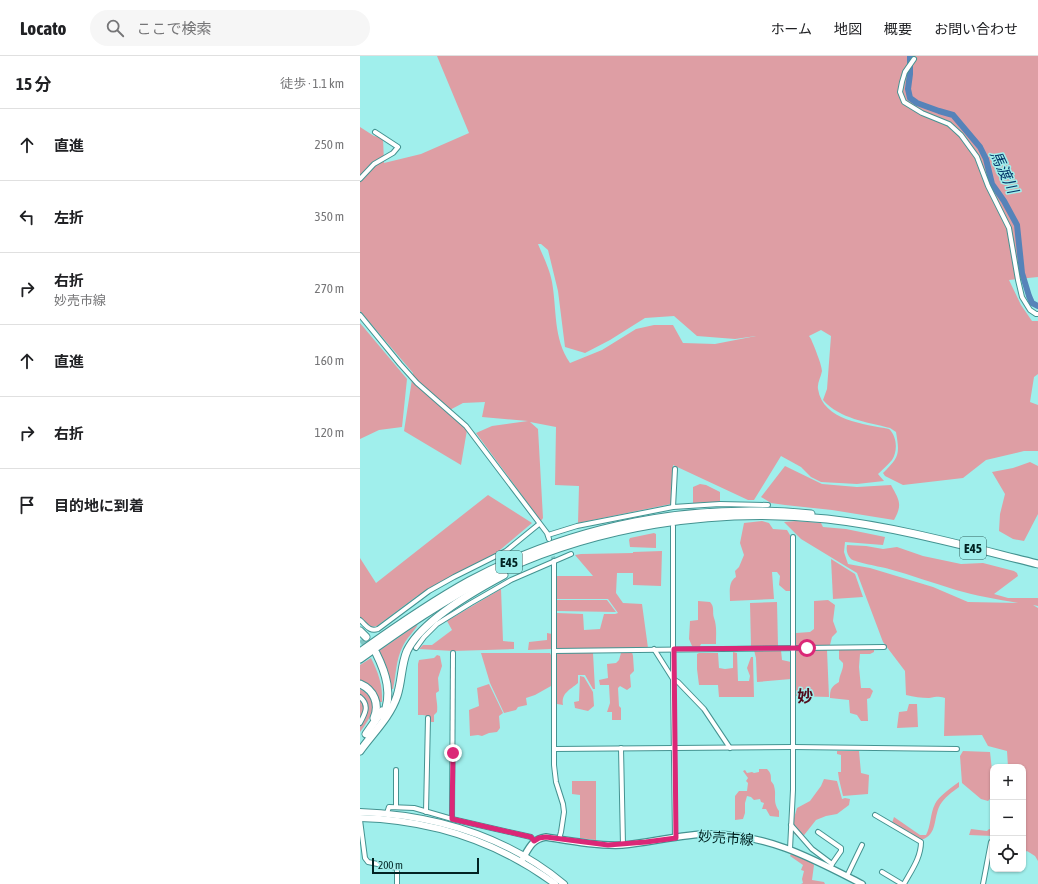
<!DOCTYPE html>
<html lang="ja">
<meta charset="utf-8">
<style>
body{margin:0;font-family:"Asap Condensed","Noto Sans JP",sans-serif;background:#f6f6f6;color:#202124}
.controls{position:absolute;right:12px;bottom:12px;display:grid;overflow:hidden;border-radius:8px;box-shadow:0 1px 3px #0004}
.controls button{width:36px;height:36px;display:grid;place-items:center;padding:0;border:0;border-bottom:1px solid #e0e0e0;background:#fff;color:#202124;font:20px sans-serif}
.scale{position:absolute;left:12px;bottom:10px;width:107px;box-sizing:border-box;padding-left:4px;border:2px solid #012322;border-top:0;font-size:11px;line-height:14px;white-space:nowrap;color:#012322;-webkit-text-stroke:3px #a0efec;paint-order:stroke}
.stop{position:absolute;width:12px;height:12px;margin:-9px;border:3px solid #db2777;border-radius:50%;background:#fff}
.stop.end{background:#db2777;border-color:#fff;box-shadow:0 1px 4px #0008}
.list{margin:0;padding:0;list-style:none}
h2{display:flex;justify-content:space-between;align-items:center;height:52px;margin:0;padding:0 16px;font-size:17px}
h2 small{font-size:13px;font-weight:400;color:#757577}
.list li{display:grid;grid-template-columns:26px 1fr auto;gap:12px;align-items:center;box-sizing:border-box;height:72px;padding:0 16px;border-top:1px solid #e0e0e0}
.list b{display:block;font-size:15px;white-space:nowrap}
.list p{margin:0;font-size:13px;white-space:nowrap;color:#757577}
.list em{font-size:13px;font-style:normal;color:#757577}
.icon{flex:none;width:22px;height:22px;fill:none;stroke:currentColor;stroke-width:2;stroke-linecap:round;stroke-linejoin:round}
.map{position:relative;flex:none;width:678px;height:828px;overflow:hidden}
header{display:flex;align-items:center;gap:24px;box-sizing:border-box;height:56px;padding:0 20px;background:#fff;border-bottom:1px solid #e0e0e0}
header strong{font-size:19px}
nav{display:flex;gap:22px;margin-inline-start:auto;font-size:14px}
.search{width:280px;height:36px;background:#f6f6f6;display:flex;align-items:center;gap:10px;box-sizing:border-box;padding:0 14px;border-radius:22px;color:#757577;font-size:15px}
main{display:flex}
aside{flex:1;background:#fff}
.map>svg:first-child{display:block}
.green{fill:#de9ea4;fill-rule:evenodd}
.lines{fill:none;stroke-linecap:round;stroke-linejoin:round}
.river{stroke:#5683b9;stroke-width:6}
.minor-tunnel{stroke:#80c6c4;stroke-width:4;stroke-dasharray:4 2;stroke-linecap:butt}
.motorway-tunnel{stroke:#80c6c4;stroke-width:7;stroke-dasharray:7 3.5;stroke-linecap:butt}
.minor-casing{stroke:#449391;stroke-width:6}
.secondary-casing{stroke:#449391;stroke-width:8}
.trunk-casing{stroke:#449391;stroke-width:8}
.motorway-casing{stroke:#449391;stroke-width:9}
.minor{stroke:#fff;stroke-width:4}
.secondary{stroke:#fff;stroke-width:5.5}
.trunk{stroke:#fff;stroke-width:6}
.motorway{stroke:#fff;stroke-width:7}
.route{stroke:#db2777;stroke-width:5}
.labels{text-anchor:middle;stroke-width:3;stroke-linejoin:round;paint-order:stroke}
.shield{fill:#a0efec;stroke:#31605f;stroke-width:1}
.shield-label{font-size:13px;font-weight:bold;fill:#012322}
.street-label{font-size:14px;fill:#012322;stroke:#a0efec}
.water-label{font-size:15px;font-style:italic;fill:#083a6c;stroke:#a0efec}
.quarter-label{font-size:16px;font-weight:bold;fill:#510c1c;stroke:#a0efec}
</style>
<header>
<strong>Locato</strong>
<div class="search"><svg class="icon" aria-label="search" viewBox="0 0 24 24"><circle cx="10" cy="10" r="6"/><path d="M15 15l6 6"/></svg>ここで検索</div>
<nav><a>ホーム</a><a>地図</a><a>概要</a><a>お問い合わせ</a></nav>
</header>
<main>
<aside>
<h2>15 分<small>徒歩 · 1.1 km</small></h2>
<ul class="list">
<li><svg class="icon" aria-label="ahead" viewBox="0 0 24 24"><path d="M12 20V5M6 11l6-6 6 6"/></svg><div><b>直進</b></div><em>250 m</em></li>
<li><svg class="icon" aria-label="left" viewBox="0 0 24 24"><path d="M17 20v-9H6M10 6l-5 5 5 5"/></svg><div><b>左折</b></div><em>350 m</em></li>
<li><svg class="icon" aria-label="right" viewBox="0 0 24 24"><path d="M7 20v-9h11M14 6l5 5-5 5"/></svg><div><b>右折</b><p>妙売市線</p></div><em>270 m</em></li>
<li><svg class="icon" aria-label="ahead" viewBox="0 0 24 24"><path d="M12 20V5M6 11l6-6 6 6"/></svg><div><b>直進</b></div><em>160 m</em></li>
<li><svg class="icon" aria-label="right" viewBox="0 0 24 24"><path d="M7 20v-9h11M14 6l5 5-5 5"/></svg><div><b>右折</b></div><em>120 m</em></li>
<li><svg class="icon" aria-label="arrive" viewBox="0 0 24 24"><path d="M6 21V4h12l-3 4 3 4H6"/></svg><div><b>目的地に到着</b></div></li>
</ul>
</aside>
<div class="map">
<svg width="678" height="828" viewBox="0 0 678 828">
<rect width="100%" height="100%" fill="#a0efec"/>
<!-- green -->
<g class="green">
<path d="M77,0H678V221L649,224L661,249L672,265H678V318L674,321L670,346L678,349V395H664L626,404L603,422L543,429L525,420L523,417C539,401 540,399 536,376L530,372C507,366 480,363 463,344L467,333L471,280L461,274L449,280L451,283C454,290 462,309 462,315C461,321 457,327 458,333C463,365 505,368 529,373C537,380 538,395 532,404C528,409 523,413 518,418L524,425L497,428L461,426L451,421L441,411L421,400L394,444H388L313,409L311,448L218,467L219,430L195,429L196,371L170,366L178,373L183,462L181,465L116,377L132,370L168,365L122,361L125,346L103,347L86,356L101,367L107,374L101,409L44,375L53,317L0,255V71L14,80L23,82L24,107L61,98L109,77ZM178,188H181L188,194L198,235L205,291L225,297L250,284L285,262L314,260L337,280L375,283L396,280L355,288L323,287L313,269H294L276,273L242,294L210,307C193,282 197,254 192,226C190,214 183,200 178,188Z"/>
<path d="M0,267L47,323L42,371L19,374L0,383Z"/>
<path d="M670,406L678,410V458L664,485L653,483L639,475L640,458L645,438L632,416L653,412Z"/>
<path d="M425,410L462,428L497,431L531,429C539,444 543,448 534,464L472,454L425,449L411,447L401,441Z"/>
<path d="M340,428L346,429L360,436V446L333,447V431Z"/>
<path d="M128,439L172,467L134,499L57,540L17,570L11,571L0,562V502L16,527Z"/>
<path d="M402,465L409,467L413,473L427,474L430,479V535H426L419,529L420,520L417,516H412L414,543L370,545C370,536 368,526 376,521L375,515L379,511L384,499L380,487L384,467Z"/>
<path d="M436,465L461,467L463,471L486,473L525,481L523,489L485,486L484,496L488,508L510,512L573,531L608,546L658,547C637,543 616,540 596,534C573,527 551,519 529,513C522,511 494,506 491,503C487,499 486,494 487,489L506,490L523,493L537,491L563,500L601,508L623,507L654,515L657,517L658,520L634,538L648,542H678V550L673,549L678,552V805L675,800L667,795L663,797V711H648L647,695L628,690L622,679L584,680L585,642C576,640 577,641 569,642C561,642 554,641 546,639L545,615L523,586L497,517L441,483L424,466Z"/>
<path d="M294,477L296,478V492L270,491L269,484L270,482Z"/>
<path d="M302,495L301,530L273,529V517H257L256,537L263,547L282,548L288,592L199,593L196,592L197,557L223,558L224,574L240,573L244,558H255L258,557L248,543H197V520H233L215,499L221,498L273,497V496Z"/>
<path d="M471,503L495,518L503,541L473,543Z"/>
<path d="M141,533L143,585L154,586V593L93,595L59,593L63,589H72L92,574L87,565Z"/>
<path d="M197,544H247L256,556L197,555Z"/>
<path d="M468,544L475,549L473,565L477,576L472,581L470,589H436V577L450,576L454,573V545Z"/>
<path d="M338,545L350,546C355,551 352,556 354,562C357,570 356,579 356,588H341L340,590H332L329,583L330,565L338,564Z"/>
<path d="M417,546L418,590H391L390,547Z"/>
<path d="M58,568C55,575 46,582 42,592C36,604 36,619 33,633H31C30,619 26,607 19,595Z"/>
<path d="M187,577L192,578V592L191,593L168,594L169,586L187,584Z"/>
<path d="M394,594H421L422,604L431,606V623L397,626L396,602Z"/>
<path d="M435,594H467L469,641L436,640Z"/>
<path d="M479,594H514V596L510,598H500L499,611L501,632H510L513,635L510,642L507,643L508,665H501L497,659L490,657L489,644L470,642C470,633 471,631 479,626C479,619 484,613 483,607L479,603Z"/>
<path d="M272,596L273,600L274,615L270,619L271,631L267,634L260,630L258,632L259,650L261,652V664H252V656H247L250,647L249,629H240L239,624L248,622L247,608L256,607L259,604L261,597Z"/>
<path d="M373,596L377,597L378,625H389L390,620L387,612L391,601H393L394,641H359L358,629H339L337,613V598L339,597H358L359,612L365,613L373,612Z"/>
<path d="M121,597H190L191,599V630L175,639L166,642L167,649L158,651L156,654L144,657L130,627Z"/>
<path d="M198,597H233L235,633H233L225,619H218V627C210,634 201,637 203,649L197,648L196,599Z"/>
<path d="M77,599L80,600L82,610L78,622L79,635L76,637C76,644 78,649 77,656L74,659V666H71C69,659 65,659 58,659V608L59,604L74,602Z"/>
<path d="M11,602C18,616 23,629 22,646H19C16,635 10,630 0,624V609Z"/>
<path d="M220,620L224,621L233,636L234,650L228,655L215,652L214,646L219,645Z"/>
<path d="M129,628L143,657L139,660L140,672L137,676L129,677L122,680L118,679L110,680L109,654L119,650L117,632Z"/>
<path d="M0,633C21,645 12,660 0,676Z"/>
<path d="M549,648H557L558,671L537,672L539,656L547,655Z"/>
<path d="M477,695H499L501,717L509,719L508,738L483,740L479,723L478,716H481V699L477,698Z"/>
<path d="M603,695L630,696L632,714V741L628,745L621,743L602,727L600,700Z"/>
<path d="M399,713H407C411,717 411,719 411,725C412,727 414,728 414,730C417,740 412,745 419,755V761L410,760L406,753H402L404,747L401,746L400,743L394,744L391,741L387,740L385,747V757L383,763L375,764V740L379,735H387L388,727L386,725L388,722L383,715L385,714L387,717L392,716L394,717L399,716Z"/>
<path d="M464,723L477,725L482,743L485,742L490,743L489,749L477,758L466,760L456,764L441,783L433,777L434,762L437,752L450,745L461,730Z"/>
<path d="M212,725H236V784L220,782V739L212,738Z"/>
<path d="M599,726V731C592,736 584,742 580,749C573,762 578,779 561,784L532,767L534,761L560,779H566C571,770 570,758 575,748C578,741 592,731 599,726Z"/>
<path d="M611,773L627,775L629,773L633,774V780L609,779Z"/>
<path d="M431,798L452,807L454,809L452,824L464,826L465,828H441L443,827L442,823L444,815L441,814L443,809L430,800Z"/>
</g>
<g class="lines">
<!-- river -->
<path class="river" d="M550,0V18L548,33L550,42L557,47L579,55L593,59L620,91L626,103L632,128L644,145L657,169L662,217L669,240L672,247L678,250"/>
<!-- minor-tunnel -->
<path class="minor-tunnel" d="M189,483L194,505"/>
<!-- motorway-tunnel -->
<path class="motorway-tunnel" d="M2,583L13,599"/>
<defs>
<g id="minor">
<path d="M554,3L545,16L542,26L540,36L544,46L562,57L589,68L601,79L617,101L628,130L649,172L658,224L662,241L670,254L676,258H678"/>
<path d="M0,123L14,108L33,97L38,91L15,76"/>
<path d="M0,259L40,308L57,327L106,370L187,477L189,483"/>
<path d="M313,451L315,413"/>
<path d="M313,470V623L315,782"/>
<path d="M188,479L217,470L313,451L360,448L408,449"/>
<path d="M194,505V709L196,726L203,748L204,756L201,776L199,783"/>
<path d="M0,564C6,569 9,576 18,573L69,535L94,521L146,495L179,468"/>
<path d="M56,592L64,581L77,568L111,547L151,524L211,498"/>
<path d="M294,593L313,623L318,626L344,653L370,692"/>
<path d="M194,595L524,591"/>
<path d="M0,641C10,649 5,658 0,667"/>
<path d="M261,692L263,789"/>
<path d="M194,693L433,691L597,693"/>
<path d="M36,751V714"/>
<path d="M66,756L68,662"/>
<path d="M27,757L29,751L54,752L92,763L171,781L174,785"/>
<path d="M515,759L561,786C561,802 551,815 544,828"/>
<path d="M92,763L93,597"/>
<path d="M0,764L5,802L8,806L37,812V828"/>
<path d="M431,769L452,793L472,808L470,812"/>
<path d="M458,776L481,792V795L472,808"/>
<path d="M430,793L433,734V481"/>
<path d="M522,816L542,828"/>
<path d="M487,820L502,789"/>
<path d="M623,828L631,786H633"/>
</g>
<path id="secondary" d="M162,804C169,792 172,783 186,781C211,785 237,790 262,789C292,787 323,777 353,778C412,780 451,802 502,828"/>
<g id="trunk">
<path d="M0,756C75,759 145,779 204,828"/>
<path d="M0,762C71,764 138,786 195,828"/>
</g>
<g id="motorway">
<path d="M0,575L6,581"/>
<path d="M0,596C35,571 71,546 109,525C214,469 333,446 451,458"/>
<path d="M16,597C26,617 33,639 23,660"/>
<path d="M0,603C42,573 85,543 131,520C233,470 354,451 467,463C538,471 609,491 678,508"/>
<path d="M0,628C14,634 20,648 14,662"/>
<path d="M6,678L22,655"/>
<path d="M0,695C13,677 30,661 37,640C42,625 41,609 47,595C61,565 114,535 144,519"/>
</g>
</defs>
<!-- minor casing -->
<use href="#minor" class="minor-casing"/>
<!-- secondary casing -->
<use href="#secondary" class="secondary-casing"/>
<!-- trunk casing -->
<use href="#trunk" class="trunk-casing"/>
<!-- motorway casing -->
<use href="#motorway" class="motorway-casing"/>
<!-- minor -->
<use href="#minor" class="minor"/>
<!-- secondary -->
<use href="#secondary" class="secondary"/>
<!-- trunk -->
<use href="#trunk" class="trunk"/>
<!-- motorway -->
<use href="#motorway" class="motorway"/>
</g>
<g class="lines">
<!-- route -->
<path class="route" d="M93,697L92,763L171,781L174,785L179,782L186,781L248,789L286,786L316,782L314,593L447,592"/>
</g>
<g class="labels">
<!-- shield labels -->
<g class="shield">
<rect x="600" y="481" width="26" height="22" rx="3"/>
<rect x="136" y="495" width="26" height="22" rx="3"/>
</g>
<g class="shield-label">
<text x="613" y="497">E45</text>
<text x="149" y="511">E45</text>
</g>
<!-- street labels -->
<g class="street-label">
<text transform="translate(366 782) rotate(4)" y="5">妙売市線</text>
</g>
<!-- water labels -->
<g class="water-label">
<text transform="translate(644 116) rotate(65)" y="5">馬渡川</text>
</g>
<!-- quarter labels -->
<g class="quarter-label">
<text x="445" y="646">妙</text>
</g>
</g>
</svg>
<div class="controls">
<button>+</button>
<button>−</button>
<button><svg class="icon" aria-label="locate" viewBox="0 0 24 24"><circle cx="12" cy="12" r="6"/><path d="M12 2v4M12 18v4M2 12h4M18 12h4"/></svg></button>
</div>
<div class="scale">200 m</div>
<div class="stop" style="left:447px;top:592px"></div>
<div class="stop end" style="left:93px;top:697px"></div>
</div>
</main>
